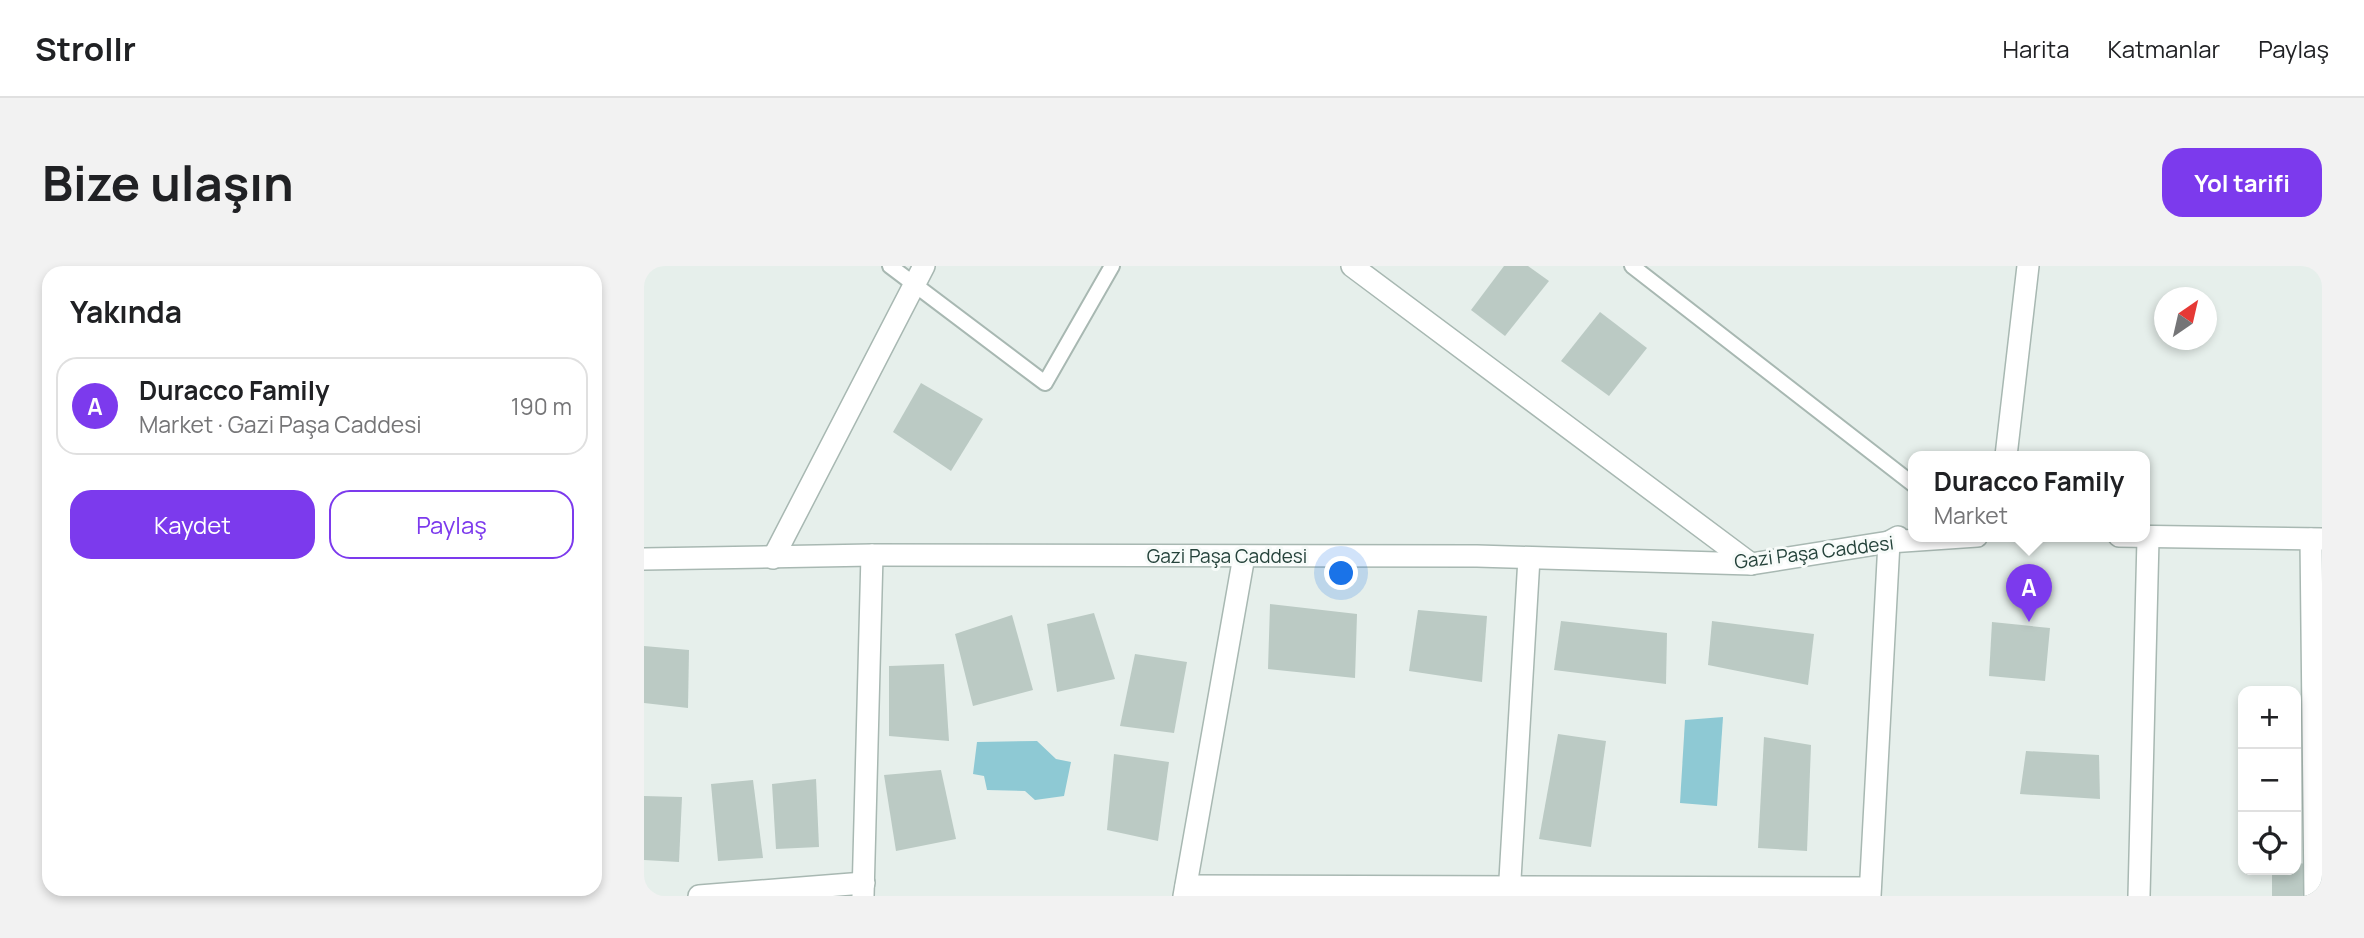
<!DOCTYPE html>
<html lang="tr">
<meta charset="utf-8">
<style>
body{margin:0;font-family:Manrope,sans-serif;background:#f2f2f2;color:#202124}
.controls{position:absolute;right:21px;bottom:21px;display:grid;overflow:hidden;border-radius:14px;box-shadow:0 4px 10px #0003}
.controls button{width:63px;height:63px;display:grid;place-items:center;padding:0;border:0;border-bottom:2px solid #e0e0e0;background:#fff;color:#202124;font:35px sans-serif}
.compass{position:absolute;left:1510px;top:21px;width:63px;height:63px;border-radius:50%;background:#fff;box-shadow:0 4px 10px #0003;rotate:34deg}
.you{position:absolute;left:698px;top:308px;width:24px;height:24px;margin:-18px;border:5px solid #fff;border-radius:50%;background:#1a73e8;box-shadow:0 0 0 10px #1a73e833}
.badge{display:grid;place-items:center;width:46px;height:46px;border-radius:50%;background:#7c3aed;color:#fff;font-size:23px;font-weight:700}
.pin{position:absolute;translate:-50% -58px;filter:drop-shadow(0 2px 4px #0008)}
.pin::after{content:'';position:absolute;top:37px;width:24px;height:21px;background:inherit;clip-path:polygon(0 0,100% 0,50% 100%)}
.popup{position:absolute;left:1264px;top:185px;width:242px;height:91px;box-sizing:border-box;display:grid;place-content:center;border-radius:14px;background:#fff;filter:drop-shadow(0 2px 5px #0005);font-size:23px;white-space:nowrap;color:#757577}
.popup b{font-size:26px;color:#202124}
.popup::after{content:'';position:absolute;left:50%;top:100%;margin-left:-14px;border:14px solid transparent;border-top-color:#fff}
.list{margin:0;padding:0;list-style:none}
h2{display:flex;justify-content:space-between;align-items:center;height:91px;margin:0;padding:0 28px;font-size:30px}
h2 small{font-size:23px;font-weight:400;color:#757577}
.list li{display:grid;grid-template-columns:46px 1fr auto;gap:21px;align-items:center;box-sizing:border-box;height:98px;margin:0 14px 14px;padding:0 14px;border:2px solid #e0e0e0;border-radius:21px}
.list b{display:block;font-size:26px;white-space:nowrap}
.list p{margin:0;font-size:23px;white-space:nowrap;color:#757577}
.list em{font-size:23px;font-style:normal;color:#757577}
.actions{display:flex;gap:14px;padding:21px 28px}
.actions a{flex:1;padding:16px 0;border:2px solid #7c3aed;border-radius:21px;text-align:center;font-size:24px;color:#7c3aed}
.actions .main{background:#7c3aed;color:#fff}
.icon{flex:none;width:38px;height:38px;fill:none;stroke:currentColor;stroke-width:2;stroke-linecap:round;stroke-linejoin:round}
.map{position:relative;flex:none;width:1678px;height:630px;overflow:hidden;border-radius:21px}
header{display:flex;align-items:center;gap:42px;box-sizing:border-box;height:98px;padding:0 35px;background:#fff;border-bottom:2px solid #e0e0e0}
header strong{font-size:33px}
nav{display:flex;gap:38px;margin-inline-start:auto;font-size:24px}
.intro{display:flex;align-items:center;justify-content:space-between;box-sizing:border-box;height:168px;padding:0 42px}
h1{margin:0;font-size:49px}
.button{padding:18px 32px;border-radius:21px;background:#7c3aed;color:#fff;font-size:24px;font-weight:700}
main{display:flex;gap:42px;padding:0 42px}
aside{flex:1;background:#fff;border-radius:21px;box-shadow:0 4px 10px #0003}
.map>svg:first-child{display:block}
.water{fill:#8ec9d4}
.building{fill:#bbcac4}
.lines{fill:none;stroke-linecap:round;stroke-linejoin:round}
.service-casing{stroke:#a8b8b2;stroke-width:18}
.minor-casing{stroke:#a8b8b2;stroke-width:24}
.service{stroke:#fff;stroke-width:14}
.minor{stroke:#fff;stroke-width:21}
.labels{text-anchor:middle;stroke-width:6;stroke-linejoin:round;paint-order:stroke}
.street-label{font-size:19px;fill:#24423a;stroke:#f7fbf9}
</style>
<header>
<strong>Strollr</strong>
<nav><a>Harita</a><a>Katmanlar</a><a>Paylaş</a></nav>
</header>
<div class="intro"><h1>Bize ulaşın</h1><a class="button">Yol tarifi</a></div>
<main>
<aside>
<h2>Yakında<small></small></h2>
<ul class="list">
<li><span class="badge">A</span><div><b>Duracco Family</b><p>Market · Gazi Paşa Caddesi</p></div><em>190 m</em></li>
</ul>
<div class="actions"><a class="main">Kaydet</a><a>Paylaş</a></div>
</aside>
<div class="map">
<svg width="1678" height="630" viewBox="0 0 1678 630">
<rect width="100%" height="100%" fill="#e6efeb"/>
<!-- water -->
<g class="water">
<path d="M1079,451L1073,540L1036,537L1041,454Z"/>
<path d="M393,475L412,493L427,496L420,530L391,534L381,525L343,524L340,510L329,508L333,476Z"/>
</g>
<!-- building -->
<g class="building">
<path d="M860,0H884L905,15L861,70L827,44Z"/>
<path d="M956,46L1003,82L965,130L917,95Z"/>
<path d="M277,117L339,153L307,205L249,166Z"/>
<path d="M626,338L713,348L711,412L624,403Z"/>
<path d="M774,344L843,350L838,416L765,405Z"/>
<path d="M450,347L471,413L413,426L403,358Z"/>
<path d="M368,349L389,424L329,440L311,368Z"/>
<path d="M917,355L1023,367L1022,418L910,404Z"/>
<path d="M1068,355L1170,368L1164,419L1064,399Z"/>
<path d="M1348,356L1406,362L1401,415L1345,410Z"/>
<path d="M0,380L45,384L44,442L0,437Z"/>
<path d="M491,388L543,396L530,467L476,460Z"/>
<path d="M300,398L305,475L245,470V400Z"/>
<path d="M914,468L962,475L947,581L895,573Z"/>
<path d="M1120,471L1167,479L1163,585L1114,582Z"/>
<path d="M1382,485L1455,489L1456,533L1376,528Z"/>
<path d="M470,488L525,496L514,575L463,564Z"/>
<path d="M297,504L312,573L252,585L240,509Z"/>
<path d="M172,513L175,581L132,583L128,518Z"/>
<path d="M109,514L119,592L74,595L67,518Z"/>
<path d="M0,530L38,531L35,596L0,594Z"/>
<path d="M1652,597L1665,598V630H1628V604H1652Z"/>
</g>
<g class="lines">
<defs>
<g id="service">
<path d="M246,0L401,117L468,0"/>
<path d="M988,0L1270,219"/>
</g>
<g id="minor">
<path d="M708,0L1107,298"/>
<path d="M1362,190L1384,0"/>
<path d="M1475,270L1678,273"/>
<path d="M1667,273L1671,630"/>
<path d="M129,292L280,0"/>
<path d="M0,293L228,289L833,290L1107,298L1245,276L1333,270"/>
<path d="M542,620L1226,622"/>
<path d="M55,630L220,617"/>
<path d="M219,630L228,289"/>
<path d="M540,630L600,290"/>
<path d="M865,630L885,292"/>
<path d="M1226,630L1245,276L1254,271"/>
<path d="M1495,630L1504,273"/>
</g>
</defs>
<!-- service casing -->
<use href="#service" class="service-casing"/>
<!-- minor casing -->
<use href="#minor" class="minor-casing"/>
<!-- service -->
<use href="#service" class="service"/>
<!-- minor -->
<use href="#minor" class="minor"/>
</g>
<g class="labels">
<!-- street labels -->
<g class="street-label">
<text transform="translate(1170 286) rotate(-7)" y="7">Gazi Paşa Caddesi</text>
<text x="583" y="297">Gazi Paşa Caddesi</text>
</g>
</g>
</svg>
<div class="controls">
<button>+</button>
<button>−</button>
<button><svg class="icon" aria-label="locate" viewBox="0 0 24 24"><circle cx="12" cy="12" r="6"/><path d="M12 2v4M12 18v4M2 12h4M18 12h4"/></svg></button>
</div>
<svg class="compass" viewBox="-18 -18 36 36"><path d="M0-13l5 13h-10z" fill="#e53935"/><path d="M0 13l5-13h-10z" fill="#757577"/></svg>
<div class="you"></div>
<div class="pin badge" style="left:1385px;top:356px">A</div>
<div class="popup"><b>Duracco Family</b>Market</div>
</div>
</main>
